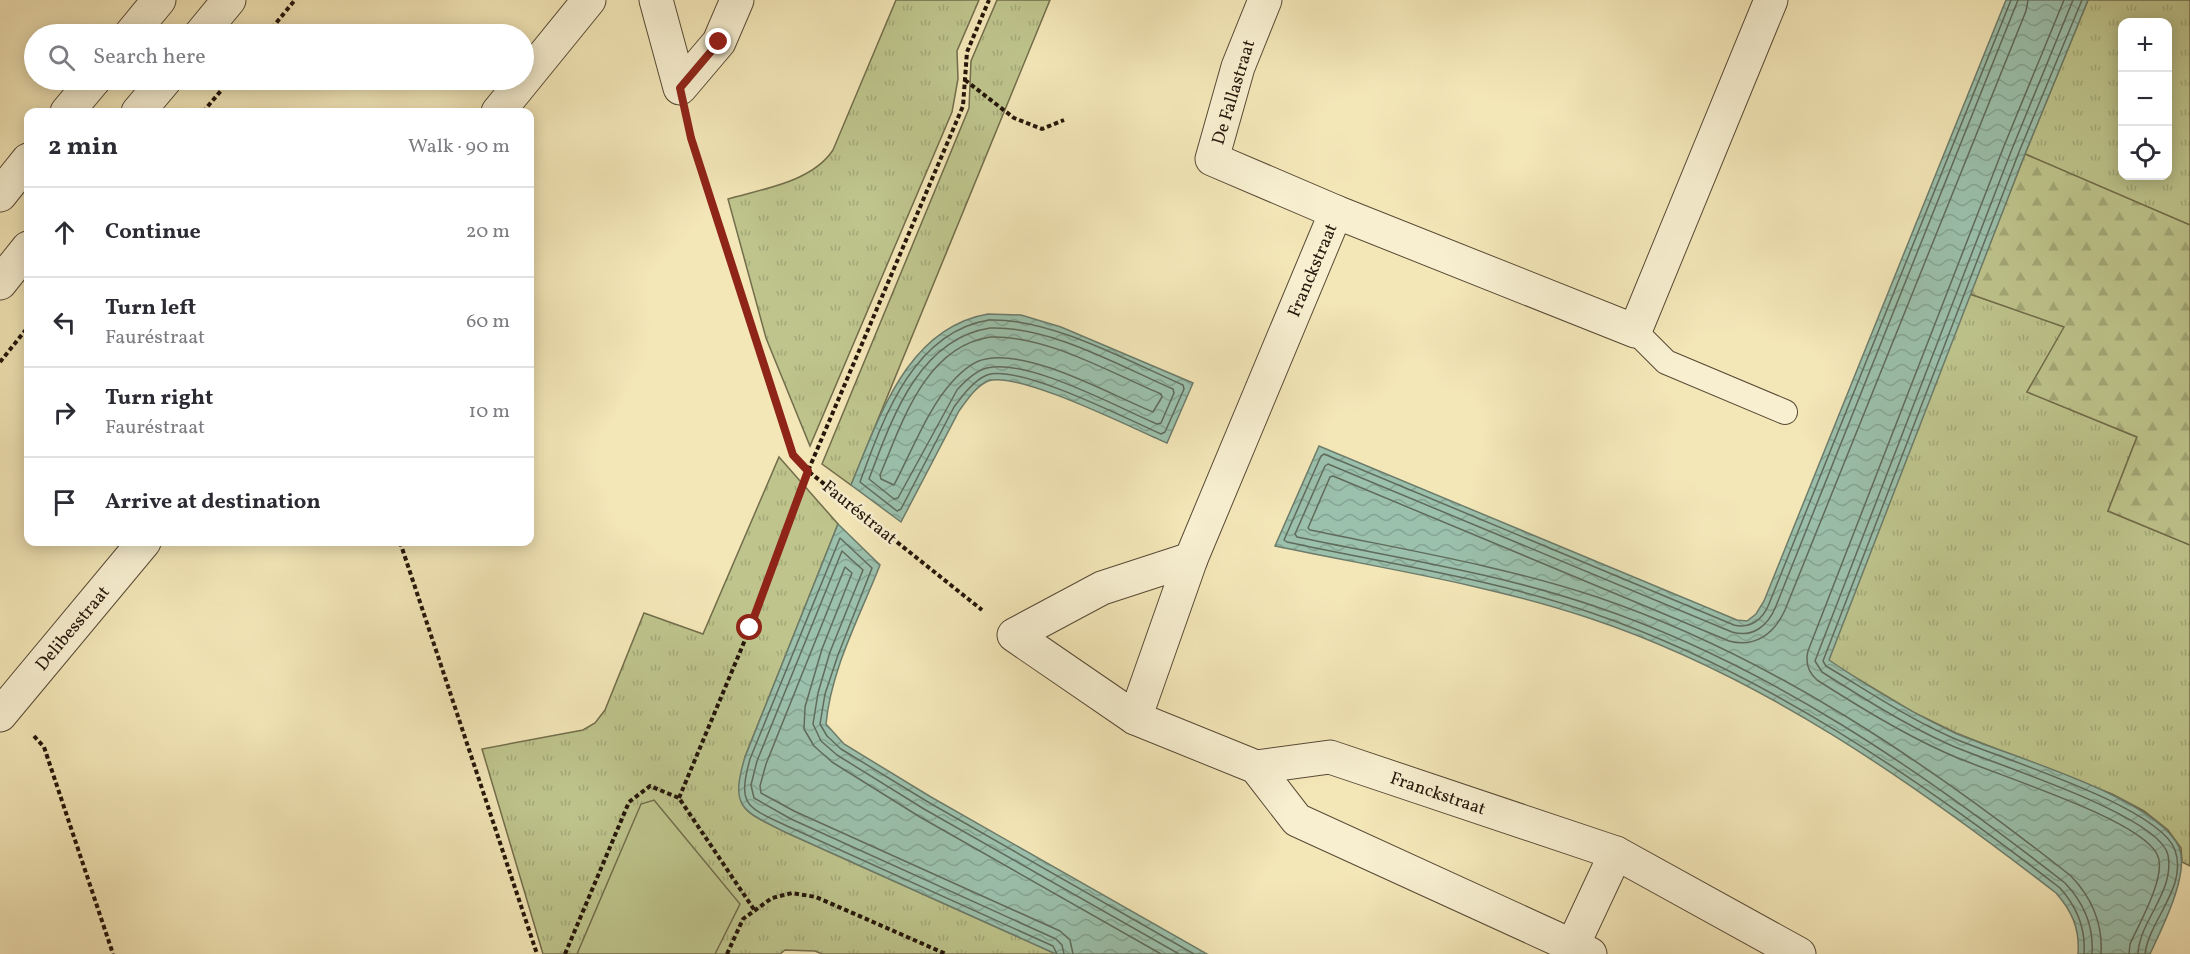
<!DOCTYPE html>
<meta charset="utf-8">
<style>
body{margin:0;font-family:Vollkorn,serif;background:#f2f2f3;color:#2b2b33}
.controls{position:absolute;right:18px;top:18px;display:grid;overflow:hidden;border-radius:12px;box-shadow:0 3px 15px #0003}
.controls button{width:54px;height:54px;display:grid;place-items:center;padding:0;border:0;border-bottom:2px solid #e1e1e2;background:#fff;color:#2b2b33;font:30px sans-serif}
.stop{position:absolute;width:18px;height:18px;margin:-14px;border:4px solid #8f2418;border-radius:50%;background:#fff}
.stop.end{background:#8f2418;border-color:#fff;box-shadow:0 2px 6px #0008}
.list{margin:0;padding:0;list-style:none}
h2{display:flex;justify-content:space-between;align-items:center;height:78px;margin:0;padding:0 24px;font-size:26px}
h2 small{font-size:20px;font-weight:400;color:#7c7c81}
.list li{display:grid;grid-template-columns:39px 1fr auto;gap:18px;align-items:center;box-sizing:border-box;height:90px;padding:0 24px;border-top:2px solid #e1e1e2}
.list b{display:block;font-size:22px;white-space:nowrap}
.list p{margin:0;font-size:20px;white-space:nowrap;color:#7c7c81}
.list em{font-size:20px;font-style:normal;color:#7c7c81}
.icon{flex:none;width:33px;height:33px;fill:none;stroke:currentColor;stroke-width:2;stroke-linecap:round;stroke-linejoin:round}
.map{position:relative;flex:none;width:2190px;height:954px;overflow:hidden}
.search{position:absolute;background:#fff;box-shadow:0 3px 15px #0003;left:24px;top:24px;width:510px;height:66px;display:flex;align-items:center;gap:15px;box-sizing:border-box;padding:0 21px;border-radius:33px;color:#7c7c81;font-size:22px}
.panel{position:absolute;background:#fff;box-shadow:0 3px 15px #0003;left:24px;top:108px;width:510px;height:438px;border-radius:12px}
.map>svg:first-child{display:block}
.grass{fill:url(#grass-tufts);stroke:#726d4b;stroke-width:1.5;fill-rule:evenodd}
.forest{fill:url(#forest-firs);stroke:#726d4b;stroke-width:1.5}
.park{fill:#bec48c;stroke:#726d4b;stroke-width:1.5}
.water{fill:url(#water-waves);stroke:#6c7c6b;stroke-width:1.5}
.lines{fill:none;stroke-linecap:round;stroke-linejoin:round}
.shore{stroke:#606b5b;stroke-width:1.5}
.service-casing{stroke:#584a35;stroke-width:26}
.minor-casing{stroke:#584a35;stroke-width:35}
.path{stroke:#25160a;stroke-width:4;stroke-dasharray:4.5 3;stroke-linecap:butt}
.service{stroke:#f7efd0;stroke-width:24}
.minor{stroke:#f7efd0;stroke-width:33}
.route{stroke:#8f2418;stroke-width:8}
.labels{text-anchor:middle;stroke-width:5;stroke-linejoin:round;paint-order:stroke}
.street-label{font-size:18px;fill:#25160a;stroke:#f7efd0}
</style>
<div class="map">
<svg width="2190" height="954" viewBox="0 0 2190 954">
<defs>
<pattern id="grass-tufts" width="24" height="20" patternUnits="userSpaceOnUse" patternTransform="scale(1.5)"><rect width="24" height="20" fill="#bec48c"/><path d="M3 7l-1-3M5 7V3M7 7l1-3M15 17l-1-3M17 17v-4M19 17l1-3" fill="none" stroke="#a3a877"/></pattern>
<pattern id="forest-firs" width="22" height="20" patternUnits="userSpaceOnUse" patternTransform="scale(1.5)"><rect width="22" height="20" fill="#bec48c"/><path d="M5 1l3.5 6h-7zM16 11l3.5 6h-7z" fill="#a3a877"/></pattern>
<pattern id="water-waves" width="16" height="10" patternUnits="userSpaceOnUse" patternTransform="scale(1.5)"><rect width="16" height="10" fill="#9bc0ac"/><path d="M0 5q4-4 8 0t8 0" fill="none" stroke="#85a493"/></pattern>
</defs>
<rect width="100%" height="100%" fill="#f3e6b7"/>
<filter id="stains"><feTurbulence type="fractalNoise" baseFrequency=".00333" numOctaves="4"/><feColorMatrix values="0 0 0 0 .2 0 0 0 0 .09 0 0 0 0 .02 0 0 0 .5 -.17"/></filter>
<radialGradient id="worn" r=".72"><stop offset=".6" stop-color="#630" stop-opacity="0"/><stop offset="1" stop-color="#630" stop-opacity=".3"/></radialGradient>
<!-- grass -->
<g class="grass">
<path d="M896,0H979L957,51L958,79L952,112L810,446L766,338L728,199C762,189 812,182 833,150Z"/>
<path d="M997,0H1050L851,485L822,464L969,108L971,61Z"/>
<path d="M2088,0H2190V225L2025,154ZM2122,22H2168V176H2122Z"/>
<path d="M1970,294L2065,327L2027,392L2137,437L2108,511L2190,545V866L2182,862L2181,848L2168,830L2144,811L2112,794L1956,733L1913,712L1828,661Z"/>
<path d="M779,457L838,524L745,757C736,810 736,808 785,832L1056,954H822L815,951L785,950L780,954H543L482,749L583,730L595,723L605,710L644,613L703,634Z"/>
</g>
<!-- forest -->
<path class="forest" d="M2025,154L2190,225V545L2108,511L2137,437L2027,392L2064,327L1970,294Z"/>
<!-- park -->
<path class="park" d="M654,800L740,904L715,954H577L641,804Z"/>
<!-- water -->
<g class="water">
<path d="M2006,0H2088L2025,154L1829,660C1869,687 1911,713 1955,733C2008,756 2155,796 2179,847C2190,874 2162,928 2150,954H2078C2080,929 2072,911 2056,893C1914,783 1761,675 1589,618C1487,584 1380,568 1275,546L1319,446L1737,620L1747,621L1756,614L1764,601Z"/>
<path d="M988,314L1021,315L1061,327L1193,383L1167,443C1134,429 1017,370 988,381C975,387 967,400 959,411L901,522L851,485C879,419 906,328 988,314Z"/>
<path d="M838,524L880,565C860,616 831,669 826,724L844,744L931,797L1207,954H1056L785,832C741,810 730,807 745,757Z"/>
</g>
<g class="lines">
<!-- shore -->
<g class="shore">
<path d="M2011,0L1769,604C1763,619 1751,629 1734,625L1324,454L1321,456L1284,540L1287,542C1389,564 1493,579 1592,613C1764,672 1918,778 2060,888C2077,907 2086,928 2084,954"/>
<path d="M2018,0L1776,606C1768,626 1753,638 1732,632L1328,464L1325,466L1295,534L1297,537C1397,558 1497,573 1594,606C1767,664 1922,771 2065,883C2084,903 2094,926 2092,954"/>
<path d="M2028,0L2026,11L1785,610C1774,634 1755,648 1729,641L1333,476L1330,477L1308,528L1310,530C1406,550 1503,566 1597,597C1771,656 1928,763 2071,876C2092,898 2103,923 2101,954"/>
<path d="M2064,0L2004,146L1808,651C1805,663 1808,672 1817,680C1858,706 1900,732 1944,752C1988,773 2138,817 2157,854C2168,874 2139,924 2130,944L2129,954"/>
<path d="M2073,0L2012,149L1815,661L1822,672C1863,698 1904,724 1948,744C1989,763 2159,814 2168,855C2175,892 2139,921 2138,954"/>
<path d="M2082,0L2019,152L1823,661L1826,666C1868,691 1909,719 1953,738C1999,758 2159,806 2175,850C2188,887 2149,920 2145,954"/>
<path d="M989,320C1050,318 1126,360 1183,385L1184,389L1165,432L1161,434C1127,419 1020,364 987,375C973,381 963,395 954,407L901,509L897,511L860,482C883,419 913,332 989,320Z"/>
<path d="M990,328C1050,326 1118,365 1173,389L1174,393L1161,423L1157,424C1117,407 1027,358 987,368C975,371 965,381 957,390L898,498L894,499L869,479C891,421 918,339 990,328Z"/>
<path d="M990,337C1046,335 1109,372 1161,394L1162,397L1153,412C1109,394 1032,350 986,359C973,361 961,372 952,382C928,408 911,453 894,485L881,479L880,475C902,423 925,347 990,337Z"/>
<path d="M1057,954L1053,946L787,826C747,807 737,806 750,759L840,538L872,568L838,655L825,694L820,724L827,736L841,749L928,802L1194,954"/>
<path d="M1064,954L1062,945L1056,939L791,819L754,798L751,785L757,761L842,551L863,570L830,652L818,693L813,724L821,741L837,755L924,809L1179,954"/>
<path d="M1073,954L1070,940L1060,931L794,811L761,793L760,786L766,764L845,567L852,573L822,649L805,707L804,729L814,746L832,762L920,817L1161,954"/>
</g>
<defs>
<path id="service" d="M1635,331L1666,362L1785,412"/>
<g id="minor">
<path d="M656,0L680,88L719,42L737,0"/>
<path d="M1265,0L1238,67L1212,159L1336,212"/>
<path d="M131,34L159,0"/>
<path d="M201,34L229,0"/>
<path d="M67,112L94,80"/>
<path d="M138,112L165,80"/>
<path d="M498,112L589,0"/>
<path d="M0,195L28,160"/>
<path d="M0,283L28,248"/>
<path d="M1191,559L1102,588L1014,635L1135,718L1256,767L1297,820L1590,954"/>
<path d="M0,715L144,542"/>
<path d="M1135,718L1191,559L1336,212L1635,331L1771,0"/>
<path d="M1256,767L1330,757L1616,853L1799,954"/>
<path d="M1572,947L1616,853"/>
</g>
</defs>
<!-- service casing -->
<use href="#service" class="service-casing"/>
<!-- minor casing -->
<use href="#minor" class="minor-casing"/>
<!-- path -->
<g class="path">
<path d="M267,34L295,0"/>
<path d="M965,80L1014,118L1042,129L1064,120"/>
<path d="M203,112L230,80"/>
<path d="M689,127L793,455L808,471L982,610"/>
<path d="M0,362L28,327"/>
<path d="M400,542L537,954"/>
<path d="M34,736L44,747L113,954"/>
<path d="M679,798L750,628L808,471L963,106L967,52L989,0"/>
<path d="M565,954L629,802L650,786L679,798L755,911"/>
<path d="M727,954L743,919L772,898L792,893L816,897L946,954"/>
</g>
<!-- service -->
<use href="#service" class="service"/>
<!-- minor -->
<use href="#minor" class="minor"/>
</g>
<g class="lines">
<!-- route -->
<path class="route" d="M719,42L680,88L691,138L793,455L808,471L750,628"/>
</g>
<g class="labels">
<!-- street labels -->
<g class="street-label">
<text transform="translate(1233 92) rotate(-73)" y="6">De Fallastraat</text>
<text transform="translate(1312 270) rotate(-67)" y="6">Franckstraat</text>
<text transform="translate(860 512) rotate(39)" y="6">Fauréstraat</text>
<text transform="translate(72 628) rotate(-50)" y="6">Delibesstraat</text>
<text transform="translate(1438 793) rotate(19)" y="6">Franckstraat</text>
</g>
</g>
<rect width="100%" height="100%" filter="url(#stains)"/>
<rect width="100%" height="100%" fill="url(#worn)"/>
</svg>
<div class="controls">
<button>+</button>
<button>−</button>
<button><svg class="icon" aria-label="locate" viewBox="0 0 24 24"><circle cx="12" cy="12" r="6"/><path d="M12 2v4M12 18v4M2 12h4M18 12h4"/></svg></button>
</div>
<div class="stop" style="left:750px;top:628px"></div>
<div class="stop end" style="left:719px;top:42px"></div>
<div class="search"><svg class="icon" aria-label="search" viewBox="0 0 24 24"><circle cx="10" cy="10" r="6"/><path d="M15 15l6 6"/></svg>Search here</div>
<section class="panel">
<h2>2 min<small>Walk · 90 m</small></h2>
<ul class="list">
<li><svg class="icon" aria-label="ahead" viewBox="0 0 24 24"><path d="M12 20V5M6 11l6-6 6 6"/></svg><div><b>Continue</b></div><em>20 m</em></li>
<li><svg class="icon" aria-label="left" viewBox="0 0 24 24"><path d="M17 20v-9H6M10 6l-5 5 5 5"/></svg><div><b>Turn left</b><p>Fauréstraat</p></div><em>60 m</em></li>
<li><svg class="icon" aria-label="right" viewBox="0 0 24 24"><path d="M7 20v-9h11M14 6l5 5-5 5"/></svg><div><b>Turn right</b><p>Fauréstraat</p></div><em>10 m</em></li>
<li><svg class="icon" aria-label="arrive" viewBox="0 0 24 24"><path d="M6 21V4h12l-3 4 3 4H6"/></svg><div><b>Arrive at destination</b></div></li>
</ul>
</section>
</div>
